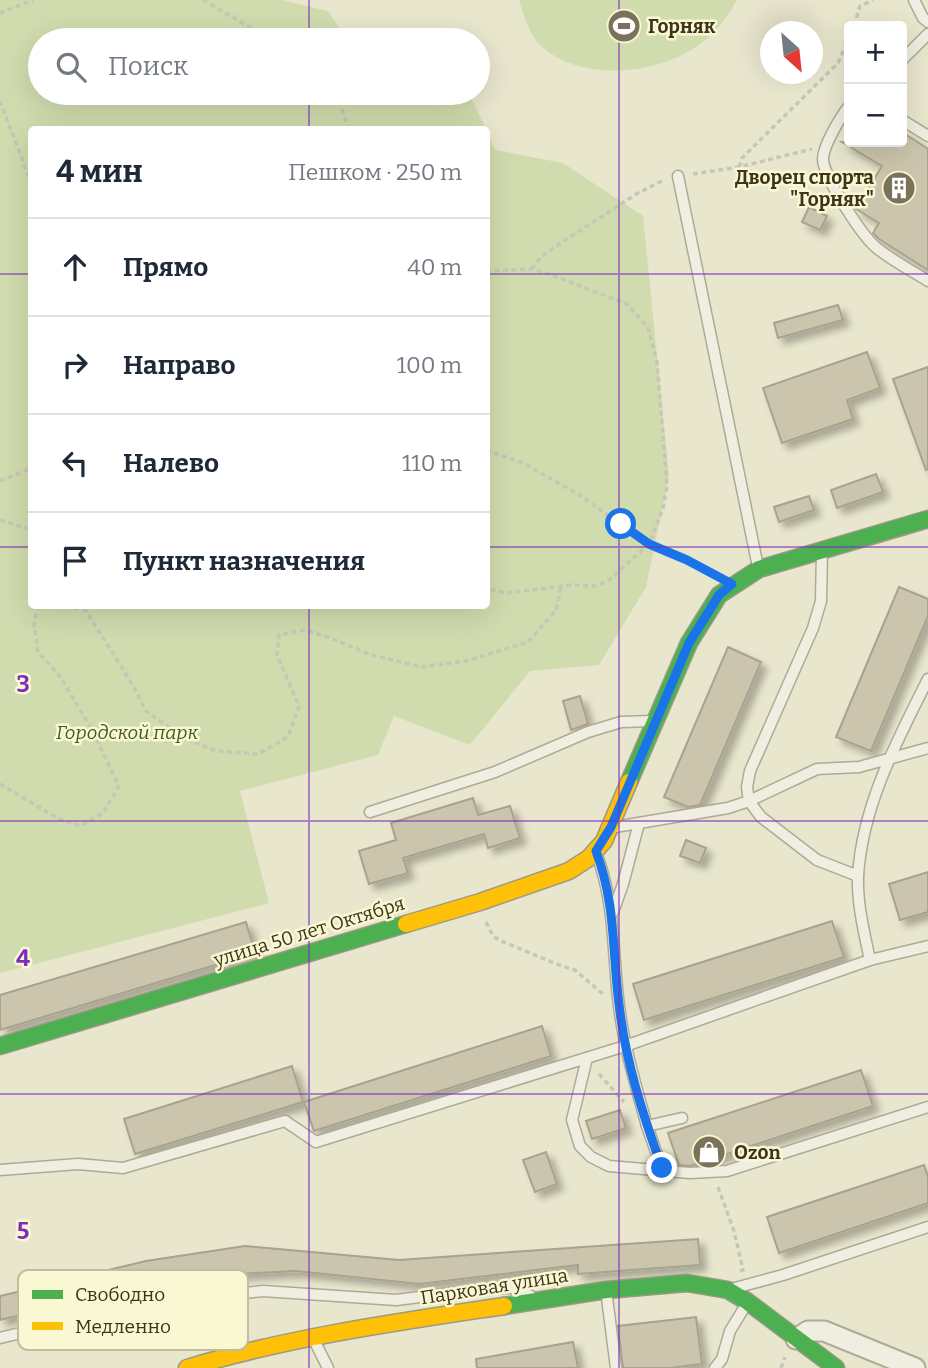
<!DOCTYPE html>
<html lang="ru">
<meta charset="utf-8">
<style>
body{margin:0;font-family:Bitter,serif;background:#f6f6f7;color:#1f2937}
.controls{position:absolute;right:21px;top:21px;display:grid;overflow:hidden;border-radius:7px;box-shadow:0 7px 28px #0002}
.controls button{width:63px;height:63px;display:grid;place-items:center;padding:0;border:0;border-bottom:2px solid #e0e1e3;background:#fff;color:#1f2937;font:35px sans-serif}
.compass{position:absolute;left:760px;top:21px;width:63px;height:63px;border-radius:50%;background:#fff;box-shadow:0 7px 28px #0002;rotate:153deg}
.stop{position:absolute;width:21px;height:21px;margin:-16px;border:5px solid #1a73e8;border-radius:50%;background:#fff}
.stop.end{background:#1a73e8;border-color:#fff;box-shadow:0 2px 7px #0008}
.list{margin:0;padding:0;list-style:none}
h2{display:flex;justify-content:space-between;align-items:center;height:91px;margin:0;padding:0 28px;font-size:30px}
h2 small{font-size:23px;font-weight:400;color:#747a83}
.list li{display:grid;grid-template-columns:46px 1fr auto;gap:21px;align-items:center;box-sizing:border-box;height:98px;padding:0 28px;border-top:2px solid #e0e1e3}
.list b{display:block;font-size:26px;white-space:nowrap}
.list em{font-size:23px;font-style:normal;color:#747a83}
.icon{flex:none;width:38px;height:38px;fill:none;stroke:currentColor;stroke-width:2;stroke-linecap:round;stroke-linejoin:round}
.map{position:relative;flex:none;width:928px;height:1368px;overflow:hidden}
.search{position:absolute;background:#fff;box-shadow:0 7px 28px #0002;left:28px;top:28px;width:462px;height:77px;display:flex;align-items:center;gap:18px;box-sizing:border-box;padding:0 24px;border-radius:38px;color:#747a83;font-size:26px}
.panel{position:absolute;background:#fff;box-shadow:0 7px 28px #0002;left:28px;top:126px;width:462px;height:483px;border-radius:7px}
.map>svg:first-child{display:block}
.green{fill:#d0dcae}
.building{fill:#ccc5ad;stroke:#a9a28c;stroke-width:2;filter:url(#shadow)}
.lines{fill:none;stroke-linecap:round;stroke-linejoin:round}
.lane-casing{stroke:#adaa96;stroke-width:13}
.street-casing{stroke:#adaa96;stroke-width:23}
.fast-casing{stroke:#9d9986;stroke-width:19}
.slow-casing{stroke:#9d9986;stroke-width:19}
.path{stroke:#c8c6b6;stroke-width:3.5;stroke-dasharray:5 3.5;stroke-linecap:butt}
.lane{stroke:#f0eee0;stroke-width:10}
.street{stroke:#f0eee0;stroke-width:19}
.fast{stroke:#4caf50;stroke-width:16}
.slow{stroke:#ffc107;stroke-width:16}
.route{stroke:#1a73e8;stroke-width:9}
.grid{fill:none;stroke:#7b2cbf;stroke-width:2;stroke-opacity:0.55}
.labels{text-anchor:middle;stroke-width:5;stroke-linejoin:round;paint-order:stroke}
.poi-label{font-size:19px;font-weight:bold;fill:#3e341c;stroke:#faf8d3;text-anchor:start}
.park-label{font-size:19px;font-style:italic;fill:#405d20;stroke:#faf8d3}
.street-label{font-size:19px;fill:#3e341c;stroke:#faf8d3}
.key{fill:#faf8d3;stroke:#c2bd9c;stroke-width:2}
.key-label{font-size:19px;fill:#3e341c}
.grid-label{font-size:23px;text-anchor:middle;font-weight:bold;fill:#7b2cbf;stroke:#faf8d3;stroke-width:5;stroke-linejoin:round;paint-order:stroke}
</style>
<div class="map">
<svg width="928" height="1368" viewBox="0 0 928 1368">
<defs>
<filter id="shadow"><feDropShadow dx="6" dy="6" stdDeviation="3.5" flood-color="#0004"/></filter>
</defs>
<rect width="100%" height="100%" fill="#e8e6cd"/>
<!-- green -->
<g class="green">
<path d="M0,0H281L328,11L347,40H40V93H469L486,129L32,130V606H486L487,131L495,150L563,163L643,216L669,476L646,587L599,665L530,671L470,745L394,716L378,755L240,791L269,903L0,973Z"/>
<path d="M519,0H737C730,12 722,24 712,34C671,75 582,86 539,44C529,34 523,13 519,0Z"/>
</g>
<!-- building -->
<g class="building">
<path d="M902,132L928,149V270L879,239L873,233L879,223L856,209L882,166L842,142H902Z"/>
<path d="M809,207L827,216L820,230L802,222Z"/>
<path d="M838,305L843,320L778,338L774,323Z"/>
<path d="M867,352L880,388L847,400L853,419L782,443L763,388Z"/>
<path d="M928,367V469L926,470L893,379Z"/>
<path d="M876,474L883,492L837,508L831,490Z"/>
<path d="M809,496L814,510L779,522L774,507Z"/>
<path d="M899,587L928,599V616L871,751L836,737Z"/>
<path d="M728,647L761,662L700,805L688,807L664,797Z"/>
<path d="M580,696L588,724L571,730L563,701Z"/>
<path d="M473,798L478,815L510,806L520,838L488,848L484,834L403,858L408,873L369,884L359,851L396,840L391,823Z"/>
<path d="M686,840L706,848L700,863L680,856Z"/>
<path d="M928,872V912L900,920L889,884Z"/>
<path d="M832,921L844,957L644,1020L633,984Z"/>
<path d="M246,922L255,953L0,1030V995Z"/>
<path d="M542,1026L551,1056L314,1131L304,1102Z"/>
<path d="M292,1066L303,1102L135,1154L124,1119Z"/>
<path d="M861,1070L873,1106L690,1166L679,1165L668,1133Z"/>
<path d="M620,1110L626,1128L592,1139L586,1121Z"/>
<path d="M546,1152L557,1184L535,1192L523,1160Z"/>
<path d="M924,1165L928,1177V1203L779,1253L767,1217Z"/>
<path d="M698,1239L700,1265L578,1274V1265L419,1284L296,1271L180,1277L0,1320V1296L146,1261L245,1246L399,1260Z"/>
<path d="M696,1317L702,1364L670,1368H623L618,1326Z"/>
<path d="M573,1342L578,1368H477L476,1359Z"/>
</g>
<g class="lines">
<defs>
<g id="lane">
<path d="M914,0L923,18L928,22"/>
<path d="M902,60L928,34"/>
<path d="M849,106C841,116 823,146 823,159C823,176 863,238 878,249C893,261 912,271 928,281"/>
<path d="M902,120L928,136"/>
<path d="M678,176L758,567"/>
<path d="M822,552L821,601L813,628L750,771L747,787L749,801L761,817L817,860L858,876"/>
<path d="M370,812L495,772L588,732L621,722L652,721"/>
<path d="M615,827L728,808L749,801L817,769L859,767L928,748"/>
<path d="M596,852C616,906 612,951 619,1006C624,1047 636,1086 647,1126"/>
<path d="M613,912L623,884L639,823"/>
<path d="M870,960C864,932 857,904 858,875C863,804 897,741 928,679"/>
<path d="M587,1058L572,1120L580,1146L591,1157L609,1166L690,1173L727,1171L928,1107"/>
<path d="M662,1169L647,1126L682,1118"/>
<path d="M0,1170L78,1164L123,1168L285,1121L316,1142L625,1046L870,960L928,946"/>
<path d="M735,1288L783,1275L928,1227"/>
<path d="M606,1290L616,1368"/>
<path d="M0,1338L135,1306L263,1291L396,1300L492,1288H514L531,1296"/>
<path d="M314,1340L328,1368"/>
<path d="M715,1368L722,1359L730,1331L747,1303"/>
</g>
<path id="street" d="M796,1339L808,1331H824L915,1368"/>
<g id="fast">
<path d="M629,782L689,643L719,595L759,569L928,519"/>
<path d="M0,1046L406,924"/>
<path d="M504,1306L606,1290L687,1283L728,1290L748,1302L836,1368"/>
</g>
<g id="slow">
<path d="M406,924L480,902L569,871L589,858L604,841L629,782"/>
<path d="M187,1368C290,1337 398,1322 504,1306"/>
</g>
</defs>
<!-- lane casing -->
<use href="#lane" class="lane-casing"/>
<!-- street casing -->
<use href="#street" class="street-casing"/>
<!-- fast casing -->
<use href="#fast" class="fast-casing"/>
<!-- slow casing -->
<use href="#slow" class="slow-casing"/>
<!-- path -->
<g class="path">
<path d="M203,0L272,40"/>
<path d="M0,13L33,0"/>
<path d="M854,26L860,6L873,0"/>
<path d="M336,93L349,130"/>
<path d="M0,101L32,185"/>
<path d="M739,167L742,158L838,63L849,38"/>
<path d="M693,174L739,167L812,149"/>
<path d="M532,269L540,258L553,248L638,193L664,180"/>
<path d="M486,271L532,269L549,274L627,304L648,327L657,362L667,486L663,508L649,544L609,580L596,586L572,585L505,593L486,588"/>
<path d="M486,450L523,463L578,494L649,544L711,573"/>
<path d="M0,481L32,468"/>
<path d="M0,520L32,530"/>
<path d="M66,606L86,611L131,682L146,711L184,738L216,751L258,754L288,737L299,706L277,655L279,635L305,630L331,638L371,655L423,667L470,660L528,642L556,610L561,587"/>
<path d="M0,784L59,819L81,826L103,813L119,786L90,726L59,675L38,652L34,624L38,606"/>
<path d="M486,922L493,936L499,940L559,965L575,970L604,995"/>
<path d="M599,1074L624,1102"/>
<path d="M718,1187L734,1231L743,1270L740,1271"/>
<path d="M781,1368L785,1357"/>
</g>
<!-- lane -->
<use href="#lane" class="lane"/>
<!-- street -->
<use href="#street" class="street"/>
<!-- fast -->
<use href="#fast" class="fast"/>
<!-- slow -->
<use href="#slow" class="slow"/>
</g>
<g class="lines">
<!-- route -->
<path class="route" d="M621,524L649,544L687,560L732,584L719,595L689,643L611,827L596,851C616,905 612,949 619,1004C625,1060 643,1115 662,1168"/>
</g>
<!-- grid -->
<path class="grid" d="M309,0V40M619,0V1368M309,93V130M0,274H32M486,274H928M0,547H32M486,547H928M309,606V1368M0,821H928M0,1094H928"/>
<!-- icons -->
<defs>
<symbol id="stadium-disc" viewBox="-11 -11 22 22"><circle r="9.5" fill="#7a725a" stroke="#faf8d3"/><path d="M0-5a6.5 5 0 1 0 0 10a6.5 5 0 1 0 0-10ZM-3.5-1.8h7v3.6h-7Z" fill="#fff"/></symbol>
<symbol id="building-disc" viewBox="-11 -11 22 22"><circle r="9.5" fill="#7a725a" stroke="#faf8d3"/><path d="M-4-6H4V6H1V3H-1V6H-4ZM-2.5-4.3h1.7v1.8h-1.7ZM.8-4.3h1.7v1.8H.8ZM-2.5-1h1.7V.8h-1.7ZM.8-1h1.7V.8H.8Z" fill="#fff"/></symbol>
<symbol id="shop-disc" viewBox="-11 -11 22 22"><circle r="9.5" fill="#7a725a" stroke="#faf8d3"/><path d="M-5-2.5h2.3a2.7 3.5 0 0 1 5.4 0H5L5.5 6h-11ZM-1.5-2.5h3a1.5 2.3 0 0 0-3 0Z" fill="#fff"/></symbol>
</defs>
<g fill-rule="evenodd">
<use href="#stadium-disc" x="605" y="7" width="38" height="38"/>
<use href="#building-disc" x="880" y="169" width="38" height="38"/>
<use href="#shop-disc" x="690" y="1133" width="38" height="38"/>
</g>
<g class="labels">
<!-- poi labels -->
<g class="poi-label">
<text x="648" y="33">Горняк</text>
<text x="874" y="184" text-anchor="end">Дворец спорта<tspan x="874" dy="22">"Горняк"</tspan></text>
<text x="734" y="1159">Ozon</text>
</g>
<!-- park labels -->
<g class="park-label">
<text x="127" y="739">Городской парк</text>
</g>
<!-- street labels -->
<g class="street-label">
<text transform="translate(309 931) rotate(-17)" y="7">улица 50 лет Октября</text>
<text transform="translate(494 1286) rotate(-9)" y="7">Парковая улица</text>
</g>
</g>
<!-- legend -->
<rect x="18" y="1270" width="230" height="80" rx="10" class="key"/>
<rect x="32" y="1290" width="31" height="9" fill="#4caf50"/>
<rect x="32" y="1322" width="31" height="8" fill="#ffc107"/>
<g class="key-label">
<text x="75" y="1301">Свободно</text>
<text x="75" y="1333">Медленно</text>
</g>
<g class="grid-label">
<text x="23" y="692">3</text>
<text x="23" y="966">4</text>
<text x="23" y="1239">5</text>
</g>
</svg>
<div class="controls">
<button>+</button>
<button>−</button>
</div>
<svg class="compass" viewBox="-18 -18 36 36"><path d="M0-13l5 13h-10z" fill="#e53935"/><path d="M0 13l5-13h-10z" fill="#747a83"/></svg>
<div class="stop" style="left:621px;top:524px"></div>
<div class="stop end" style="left:662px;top:1168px"></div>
<div class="search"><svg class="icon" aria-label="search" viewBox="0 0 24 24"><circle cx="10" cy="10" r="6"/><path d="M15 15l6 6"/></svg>Поиск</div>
<section class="panel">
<h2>4 мин<small>Пешком · 250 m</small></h2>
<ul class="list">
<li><svg class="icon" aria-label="ahead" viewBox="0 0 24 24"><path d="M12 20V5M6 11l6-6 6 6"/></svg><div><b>Прямо</b></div><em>40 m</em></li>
<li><svg class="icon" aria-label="right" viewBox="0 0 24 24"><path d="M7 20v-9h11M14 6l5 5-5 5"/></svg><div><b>Направо</b></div><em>100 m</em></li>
<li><svg class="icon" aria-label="left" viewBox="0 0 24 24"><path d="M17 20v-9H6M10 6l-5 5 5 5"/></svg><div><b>Налево</b></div><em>110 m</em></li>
<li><svg class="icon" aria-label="arrive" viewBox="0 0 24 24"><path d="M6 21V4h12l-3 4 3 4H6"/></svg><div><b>Пункт назначения</b></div></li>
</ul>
</section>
</div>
